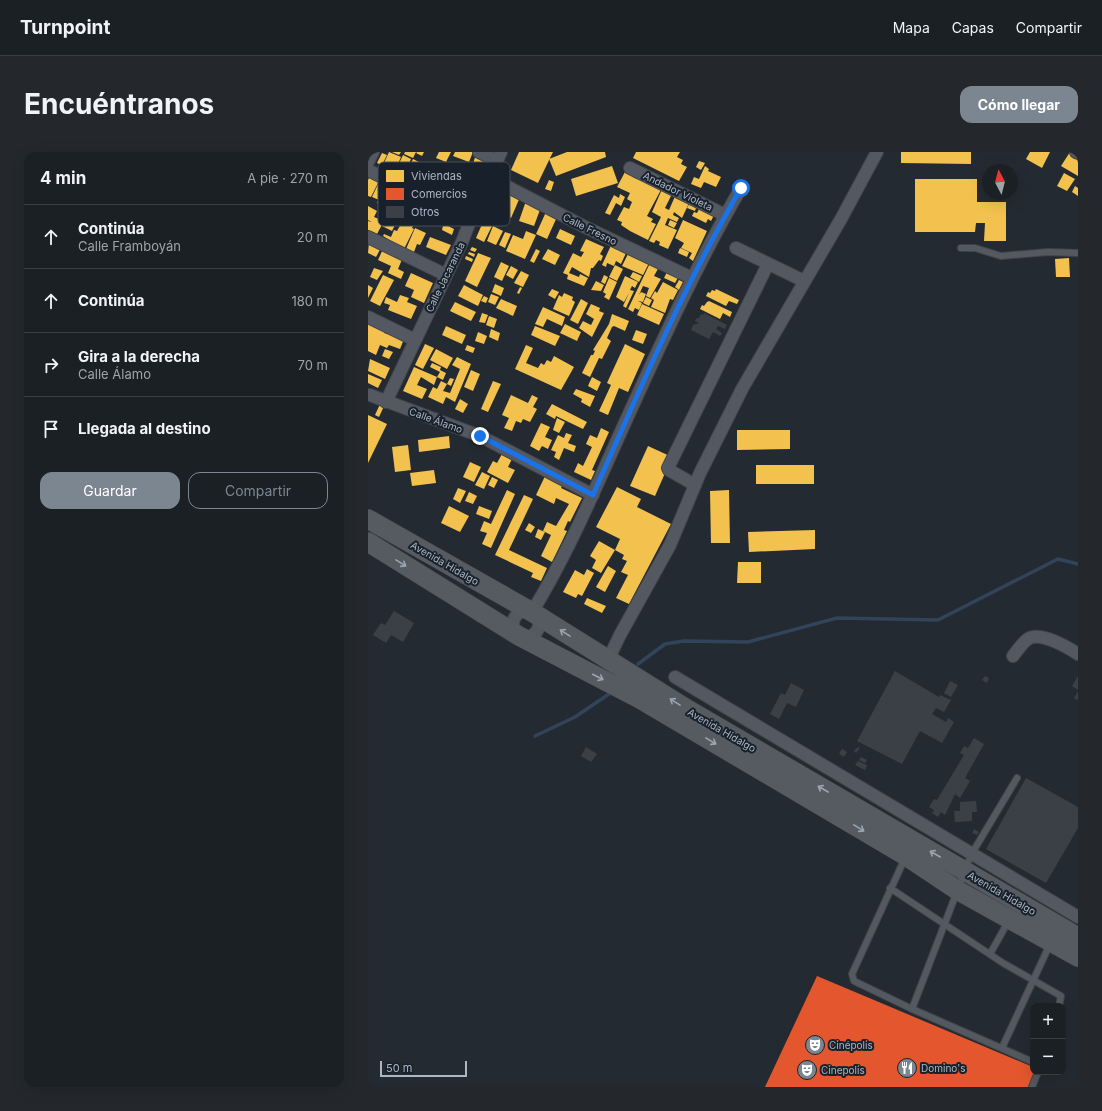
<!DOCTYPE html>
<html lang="es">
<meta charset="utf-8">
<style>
body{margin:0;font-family:Inter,sans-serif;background:#24282d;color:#f1f3f6}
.controls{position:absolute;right:12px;bottom:12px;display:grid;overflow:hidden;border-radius:8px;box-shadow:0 4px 16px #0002}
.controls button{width:36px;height:36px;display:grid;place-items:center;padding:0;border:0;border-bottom:1px solid #393e42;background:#1b2025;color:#f1f3f6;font:20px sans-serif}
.compass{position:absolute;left:614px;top:12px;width:36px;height:36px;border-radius:50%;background:#1b2025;box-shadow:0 4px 16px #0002;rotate:353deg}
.scale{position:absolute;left:12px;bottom:10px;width:87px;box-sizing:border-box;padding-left:4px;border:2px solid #acb7c4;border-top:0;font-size:11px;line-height:14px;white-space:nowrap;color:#acb7c4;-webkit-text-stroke:3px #18212b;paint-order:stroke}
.stop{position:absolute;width:12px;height:12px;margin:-9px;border:3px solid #1a73e8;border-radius:50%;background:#fff}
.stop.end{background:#1a73e8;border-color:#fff;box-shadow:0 1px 4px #0008}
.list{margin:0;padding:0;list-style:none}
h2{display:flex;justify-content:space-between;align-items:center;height:52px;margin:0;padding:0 16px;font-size:17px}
h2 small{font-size:13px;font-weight:400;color:#a0a3a7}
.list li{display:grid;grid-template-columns:26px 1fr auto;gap:12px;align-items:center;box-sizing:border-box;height:64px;padding:0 16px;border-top:1px solid #393e42}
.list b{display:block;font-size:15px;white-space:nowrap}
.list p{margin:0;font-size:13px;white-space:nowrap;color:#a0a3a7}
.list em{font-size:13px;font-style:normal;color:#a0a3a7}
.actions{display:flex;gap:8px;padding:12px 16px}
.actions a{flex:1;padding:9px 0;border:1px solid #7c8691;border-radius:12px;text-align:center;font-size:14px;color:#7c8691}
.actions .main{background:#7c8691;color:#fff}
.icon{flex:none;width:22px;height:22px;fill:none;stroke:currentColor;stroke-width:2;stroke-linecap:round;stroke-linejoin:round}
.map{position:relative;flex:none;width:710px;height:935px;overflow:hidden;border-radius:12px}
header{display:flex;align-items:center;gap:24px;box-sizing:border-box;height:56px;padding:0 20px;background:#1b2025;border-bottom:1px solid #393e42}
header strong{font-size:19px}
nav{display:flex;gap:22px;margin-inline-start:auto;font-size:14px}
.intro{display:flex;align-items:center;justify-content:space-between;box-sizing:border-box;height:96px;padding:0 24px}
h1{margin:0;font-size:28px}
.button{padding:10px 18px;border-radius:12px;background:#7c8691;color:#fff;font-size:14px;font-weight:700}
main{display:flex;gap:24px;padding:0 24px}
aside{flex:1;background:#1b2025;border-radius:12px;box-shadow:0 4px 16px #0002}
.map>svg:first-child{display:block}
.homes{fill:#f2c14e}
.shops{fill:#e4572e}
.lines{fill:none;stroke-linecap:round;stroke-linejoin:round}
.stream{stroke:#31445a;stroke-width:3.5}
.building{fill:#3b4046}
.lane-casing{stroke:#40444a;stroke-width:8}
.street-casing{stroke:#40444a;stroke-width:14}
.primary-casing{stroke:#41474e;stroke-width:20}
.lane{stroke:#545860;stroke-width:6}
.street{stroke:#545860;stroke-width:12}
.primary{stroke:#565b62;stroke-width:19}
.oneway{stroke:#9ba5b0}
.route{stroke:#1a73e8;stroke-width:5}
.labels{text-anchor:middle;stroke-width:4;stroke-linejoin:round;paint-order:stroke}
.street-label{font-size:10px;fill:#acb7c4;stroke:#18212b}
.poi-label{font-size:10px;fill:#acb7c4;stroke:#18212b;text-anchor:start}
.key{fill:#18212b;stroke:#444e59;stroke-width:1}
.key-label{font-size:11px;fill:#acb7c4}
</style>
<header>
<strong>Turnpoint</strong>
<nav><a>Mapa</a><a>Capas</a><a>Compartir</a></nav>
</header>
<div class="intro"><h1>Encuéntranos</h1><a class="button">Cómo llegar</a></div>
<main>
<aside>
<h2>4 min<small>A pie · 270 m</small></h2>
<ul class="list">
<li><svg class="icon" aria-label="ahead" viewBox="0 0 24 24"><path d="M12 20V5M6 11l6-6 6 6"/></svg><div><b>Continúa</b><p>Calle Framboyán</p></div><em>20 m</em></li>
<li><svg class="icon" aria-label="ahead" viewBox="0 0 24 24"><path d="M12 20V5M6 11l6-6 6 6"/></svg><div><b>Continúa</b></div><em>180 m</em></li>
<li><svg class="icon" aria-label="right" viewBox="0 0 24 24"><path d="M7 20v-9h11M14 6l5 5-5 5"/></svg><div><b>Gira a la derecha</b><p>Calle Álamo</p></div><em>70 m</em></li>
<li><svg class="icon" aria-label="arrive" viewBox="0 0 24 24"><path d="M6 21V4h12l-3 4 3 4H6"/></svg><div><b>Llegada al destino</b></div></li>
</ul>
<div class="actions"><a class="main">Guardar</a><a>Compartir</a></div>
</aside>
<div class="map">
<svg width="710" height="935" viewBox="0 0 710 935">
<rect width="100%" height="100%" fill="#242a31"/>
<!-- homes -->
<g class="homes">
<path d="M21,0L33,5L27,19L15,13Z"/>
<path d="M24,0H33L31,3Z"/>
<path d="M37,0H48L45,6L36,2Z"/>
<path d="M49,0H56L54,4L48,1Z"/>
<path d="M71,0H83L78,10L68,6Z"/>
<path d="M87,0H105L101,10L85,4Z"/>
<path d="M151,0H185L170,31L143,18Z"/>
<path d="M199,0H237L238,5L188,24L181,7Z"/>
<path d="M268,0H312L309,5L315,8L313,12L319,15L311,29L265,6Z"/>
<path d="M533,0H603V12L533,11Z"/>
<path d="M662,0H682L674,16L658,7Z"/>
<path d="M702,0L710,4V24L693,14Z"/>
<path d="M14,1L19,3L14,13L9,11Z"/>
<path d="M108,2L121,7L117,17L105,12Z"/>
<path d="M35,3L43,7L36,22L28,18Z"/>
<path d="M45,7L55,12L46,31L36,26Z"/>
<path d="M331,9L337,11L333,18L328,15Z"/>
<path d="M244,14L250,31L208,44L203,27Z"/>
<path d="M337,14L341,17L340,19L353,25L348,35L336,30L333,36L323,32L326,25L331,27Z"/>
<path d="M258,18L267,22L265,25L269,27L271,24L281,28L279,31L284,34L286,30L295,34L279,64L285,67L283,70L288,72L280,88L262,79L253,73L254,70L249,68L256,55L261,57L264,50L259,47L262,41L249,35Z"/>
<path d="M4,20L13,25L3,45L0,44V28Z"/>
<path d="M696,21L707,27L699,39L689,34Z"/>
<path d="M547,27H609V50H638V89H616L617,71H608L607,80H547Z"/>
<path d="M12,28L22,33L19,40L22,42L27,32L31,34L20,56L9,51L11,48L4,45Z"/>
<path d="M181,28L186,30L183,39L177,37Z"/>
<path d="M132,34L153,43L143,66L122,57Z"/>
<path d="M707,34L710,36V44L704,40Z"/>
<path d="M295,35L305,40L297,56L301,58L308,42L323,47L314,66L306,60L305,63L311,66L309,70L300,66L297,73L309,78L300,97L291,93L292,90L288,88L286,91L281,89L293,65L284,60Z"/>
<path d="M32,37L41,41L35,54L40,43L52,44L43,63L47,65L44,71L46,72L44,76L46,77L36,97L15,84L16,82L23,85L26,78L29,79L33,72L37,74L40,69L38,68L41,62L33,58L31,61L22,57Z"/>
<path d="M252,42L257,45L253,54L248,51L242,63L237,61L246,43L251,46Z"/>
<path d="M324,47L330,50L327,59L319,56Z"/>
<path d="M158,49L173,55L166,74L151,69Z"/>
<path d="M0,54L9,59L6,65L16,69L9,82L0,78V69L4,70L0,68Z"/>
<path d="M331,57L348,59L343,69L340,67L338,71L324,64L326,60L329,61Z"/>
<path d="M22,60L31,65L24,79L14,74Z"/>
<path d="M178,60L189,65L179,87L168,82Z"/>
<path d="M302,68L309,71L306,76L300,73Z"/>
<path d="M315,68L339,79L325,109L321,106L324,101L313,96L316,91L307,86Z"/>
<path d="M76,69L81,71L80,74L86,77L84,83L74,78Z"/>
<path d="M115,70L124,74L116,90L108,86Z"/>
<path d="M125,74L135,79L128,93L119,89Z"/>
<path d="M47,76L58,81L52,93L49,92L46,100L38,97Z"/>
<path d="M192,77L207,84L203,93L188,86Z"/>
<path d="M158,79L168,83L157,107L138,99L145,83L155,87Z"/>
<path d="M137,80L143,82L137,96L131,93Z"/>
<path d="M62,85L83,93L78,103L58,95Z"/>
<path d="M218,87L236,95L232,102L235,104L233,109L231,108L225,116H223L221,125L204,115L201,121L211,125L212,122L220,126L216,134L199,127L200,123L195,121L205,101L213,105L216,100L212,99Z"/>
<path d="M245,89L255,93L252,99L258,101L253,112L248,109L246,114L239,111L238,115L234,113Z"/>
<path d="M1,90L13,96L8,105L0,101Z"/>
<path d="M104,95L109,97L107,100L102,98Z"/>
<path d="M312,96L321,100L319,105L310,101Z"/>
<path d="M15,97L35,105L30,117L36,120L33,127L20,121L23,114L10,108Z"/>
<path d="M168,97L172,99L166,111L162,109Z"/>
<path d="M180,97L192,103L187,113L174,107Z"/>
<path d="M262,98L281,111L275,123L254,114Z"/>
<path d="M101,100L107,102L106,105L100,102Z"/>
<path d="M110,101L123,106L109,135L97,129Z"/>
<path d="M98,104L105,107L104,110L97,107Z"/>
<path d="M701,106L702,125H688L687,107Z"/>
<path d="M283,109L292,113L286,124L293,127L282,146L278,144L281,136L275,134L271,143L273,140L278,142L275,150L270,149L274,151L271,158L267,156L265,160L260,157Z"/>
<path d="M133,110L141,114L134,129L126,125Z"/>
<path d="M247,113L255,117L249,129L241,125Z"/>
<path d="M143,114L150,118L145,127L138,123Z"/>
<path d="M6,116L15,119L9,128L2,125Z"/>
<path d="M301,116L312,122L307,131L296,126Z"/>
<path d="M153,119L161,123L155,135L146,131Z"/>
<path d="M265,120L274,124L271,130L262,125Z"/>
<path d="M43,121L65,131L56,151L43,145L46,138L37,134Z"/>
<path d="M15,123L26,128L12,154L2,149Z"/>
<path d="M236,123L240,125L237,132L233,130Z"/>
<path d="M257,124L270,130L267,136L264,134L262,138L266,139L258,156L255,154L261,141L256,150L248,145Z"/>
<path d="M241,126L249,130L241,148L236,145L238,142L235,140Z"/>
<path d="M311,128L315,130L311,138L307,135Z"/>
<path d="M228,129L236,133L233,139L223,138Z"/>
<path d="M295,130L310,138L305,148L302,147L297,161L283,155L286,148L283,146L287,139L289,141Z"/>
<path d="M127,132L136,136L133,144L124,140Z"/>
<path d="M0,133L5,136L0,146Z"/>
<path d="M96,133L115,143L110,154L90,144Z"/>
<path d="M152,135L154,136L151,142L149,141Z"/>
<path d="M184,137L191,140L187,147L180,143Z"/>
<path d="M348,137L371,148L369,152L361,149L358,154L338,144L340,140L342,141L344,138L347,139Z"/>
<path d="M196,141L205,145L204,148L207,150L201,164L185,157L191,143L194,145Z"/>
<path d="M123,142L131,145L127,153L120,150Z"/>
<path d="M32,143L41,146L39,150L49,154L43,167L20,158L22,153L16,151L18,145L29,150Z"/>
<path d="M116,144L120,146L118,151L113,149Z"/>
<path d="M278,145L284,148L281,154L275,151Z"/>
<path d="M133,147L149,154L145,164L128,156Z"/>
<path d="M213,147L220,151L210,172L202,168Z"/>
<path d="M341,149L364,160L362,165L355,161L352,167L332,157L334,153L336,154L339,150Z"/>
<path d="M87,150L108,160L103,169L82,159Z"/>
<path d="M223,152L232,156L231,159L236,161L224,185L211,176L215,169L223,173L226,167L218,162Z"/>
<path d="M274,152L296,162L291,173L269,163Z"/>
<path d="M175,155L197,165L194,174L179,167L175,175L167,172Z"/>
<path d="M114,161L120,163L117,171L111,170Z"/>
<path d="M244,162L261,169L257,179L246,174L244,175L239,186L243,189L234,207L231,206L222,225L214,221L223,203H225L227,199L225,198L241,172Z"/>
<path d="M121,164L129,167L126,176L118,173Z"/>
<path d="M0,171L18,178L16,181L36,187L32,197L21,193L19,196L12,193L8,203L0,199Z"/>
<path d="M197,172L213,180L209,189L192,181Z"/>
<path d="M78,174L98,183L94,192L74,183Z"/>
<path d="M167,174L192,184L187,194L163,183Z"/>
<path d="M123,177L132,181L130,189L121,185Z"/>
<path d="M268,178L279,182L275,192L264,188Z"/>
<path d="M110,180L119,184L116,192L107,189Z"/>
<path d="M57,192L66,196L55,217L47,213Z"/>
<path d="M257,192L277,202L260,240L251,236L240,263L231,259L243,233L239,231Z"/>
<path d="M99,193L107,196L105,201L97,198Z"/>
<path d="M158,193L165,196L158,211L170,216L173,211L176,213L179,208L183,210L186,204L206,215L193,238L147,217Z"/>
<path d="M17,197L25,200L21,207L14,204Z"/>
<path d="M68,197L85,206L79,217L62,208Z"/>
<path d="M89,205L103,212L87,250L78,245L75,252L60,245L65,235L69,237L73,229L79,232L75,239L82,241L92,217L84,213Z"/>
<path d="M2,207L22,216L17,227L0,219Z"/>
<path d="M64,211L73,215L72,218L78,221L75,228L69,225L66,233L53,225L49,233L59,237L54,247L35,239L46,215L69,225L72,220L62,215Z"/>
<path d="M103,218L112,222L105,239L96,235Z"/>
<path d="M0,222L14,228L10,236L0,231Z"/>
<path d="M224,225L233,230L229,239L220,234Z"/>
<path d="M82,226L86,227L83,234L79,232Z"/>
<path d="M125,229L133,232L120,260L113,257Z"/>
<path d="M208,237L227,244L222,255L213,250L214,247L205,242Z"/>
<path d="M143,243L160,251L164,243L170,246L165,255L169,257L162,270L155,267L153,271L148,269L144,279L136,276L141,266L134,263Z"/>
<path d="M92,247L100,252L95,261L87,257Z"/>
<path d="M13,250L17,252L11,265L7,263Z"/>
<path d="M184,252L219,270L215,277L188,264L187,267L178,262Z"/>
<path d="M0,263L19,272L0,311Z"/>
<path d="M189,266L197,270L191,281L185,278Z"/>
<path d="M173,271L182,275L177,285L184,288L180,297L174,294L171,299L162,294Z"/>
<path d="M233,276L241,280L224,318L227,319L223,328L206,320L210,311L215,314L224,295L218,292L222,283L229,286Z"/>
<path d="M369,278H422V297L369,298Z"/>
<path d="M198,281L204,283L200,291L208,294L206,300L196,296L191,308L186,305L188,300L183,298L190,283L196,286Z"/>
<path d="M81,284L82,296L51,300L50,288Z"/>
<path d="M40,293L43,318L27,320L24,295Z"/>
<path d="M280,294L304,305L287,344L262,334Z"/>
<path d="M134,302L144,307L140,315L147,318L140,331L119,320L125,309L129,311Z"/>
<path d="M102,310L113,315L106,330L95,325Z"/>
<rect x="388" y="313" width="58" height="19"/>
<path d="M66,318L68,331L44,334L42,321Z"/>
<path d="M114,320L122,324L116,337L107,333Z"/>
<path d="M178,322L196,330L193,336L214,346L202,370L200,369L196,378L199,379L184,410L173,404L183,383L175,379L179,370L188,374L201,352L188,346L186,352L168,343Z"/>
<path d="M124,325L130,328L126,336L120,333Z"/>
<path d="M249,335L273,347L269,355L303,372L261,452L248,446L260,423L253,420L259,409L254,407L256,403L247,398L252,387L228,375Z"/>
<path d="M90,336L98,339L92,351L85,347Z"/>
<path d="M139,338L147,342L123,396L114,392L119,381L112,379L116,369L123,372Z"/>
<path d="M361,338L362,391H343L342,339Z"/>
<path d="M101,340L109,344L105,352L97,349Z"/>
<path d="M156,343L165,347L141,398L179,416L173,429L163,425L165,421L127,403Z"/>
<path d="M81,354L101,364L92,380L73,371Z"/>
<path d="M111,354L124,359L121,367L108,362Z"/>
<path d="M161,371L167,375L163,381L157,378Z"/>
<path d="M170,377L177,380L173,388L167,385Z"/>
<path d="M447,378V397L381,400L380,380Z"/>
<path d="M231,389L247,398L233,421L224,416L228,408L222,404Z"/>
<path d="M370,410H393V431H369Z"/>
<path d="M240,414L248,419L237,440L228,435Z"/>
<path d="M219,417L226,421L214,444L210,442L208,446L195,440L207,418L216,423Z"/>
<path d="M219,446L238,454L234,461L216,452Z"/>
</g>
<!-- shops -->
<path class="shops" d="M449,824L665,915V920H670L664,935H397Z"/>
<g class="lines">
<!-- stream -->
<g class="stream">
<path d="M270,512L297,492L316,489L380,490L469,466L570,468L690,407L710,412"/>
<path d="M167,584L207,565L244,540"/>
</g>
</g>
<!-- building -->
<g class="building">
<path d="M336,161L359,173L357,177L350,174L348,177L354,181L352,184L345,180L341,187L323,178L325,173L331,171L327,169L329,166H331L333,162L335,163Z"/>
<path d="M26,459L46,471L35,490L23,483L18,491L5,483L13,471L17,473Z"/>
<path d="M527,519L571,545L572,543L583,548L576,560L568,556L564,562L578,570L580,566L586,570L574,591L552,579L534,612L489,589Z"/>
<path d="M617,524L621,526L619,531L614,528Z"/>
<path d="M710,524V538L704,534Z"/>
<path d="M582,529L590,533L583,545L576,541Z"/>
<path d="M423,531L436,538L428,555L419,551L411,567L402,562L413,541L417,543Z"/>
<path d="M710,540V548L706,546Z"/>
<path d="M606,586L616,592L597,626L602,629L592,646L587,642L577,663L573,660L570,665L564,661L566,658L561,655L566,647L569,648L596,603L592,601L596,594L600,596Z"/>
<path d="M218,595L229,602L223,610L213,604Z"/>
<path d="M490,595L492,596L488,601L486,599Z"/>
<path d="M474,597L479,600L476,605L471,602Z"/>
<path d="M493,605L499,608L497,611L491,608Z"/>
<path d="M490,609L499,613L497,618L487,613Z"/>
<path d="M658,626L710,655V676L678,731L618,697Z"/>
<path d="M608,649L609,660H604V669L587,670L586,659H592V650Z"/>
<path d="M606,677L611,680L609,683L604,681Z"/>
</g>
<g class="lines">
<defs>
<g id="lane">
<path d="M593,96H607L633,104L680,100L710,101"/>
<path d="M537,706L484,822L486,829L544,857L665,910"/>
<path d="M522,736L635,811L693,844L691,854"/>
<path d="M622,802L641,768"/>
<path d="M544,857L603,703L649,626"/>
<path d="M634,896L682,792"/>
<path d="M664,935L670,920"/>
</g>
<g id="street">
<path d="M111,0L129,9"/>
<path d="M708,0L710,1"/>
<path d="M0,10L5,0"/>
<path d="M262,16L357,63"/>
<path d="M0,18L102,69"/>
<path d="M121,25L217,75L324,126"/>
<path d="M0,85L78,123"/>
<path d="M368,96L436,129"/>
<path d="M0,165L47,188"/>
<path d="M2,243L112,284L225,343"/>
<path d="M18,250L94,90L102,69L133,0"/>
<path d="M327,333L301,318L300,316L400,112"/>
<circle cx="158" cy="472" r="13"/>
<path d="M164,460C202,398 230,330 260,264C295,187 330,110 373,36"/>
<path d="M645,504C649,499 655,490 660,487C672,479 699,495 710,502"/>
<path d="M240,508L252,483L302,393L332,321L374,237L473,67L509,0"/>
<path d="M307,525L710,765"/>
</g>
<g id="primary">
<path d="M0,367L164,460L319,557L710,785"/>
<path d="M0,390L151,484L272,547L538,704L589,738L710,805"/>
</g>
</defs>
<!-- lane casing -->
<use href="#lane" class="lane-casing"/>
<!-- street casing -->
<use href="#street" class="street-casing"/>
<!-- primary casing -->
<use href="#primary" class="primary-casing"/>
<!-- lane -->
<use href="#lane" class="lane"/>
<!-- street -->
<use href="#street" class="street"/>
<!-- primary -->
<use href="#primary" class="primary"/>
</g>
<!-- one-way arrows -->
<defs><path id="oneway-shaft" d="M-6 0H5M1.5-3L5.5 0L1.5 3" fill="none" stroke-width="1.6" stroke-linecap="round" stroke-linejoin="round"/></defs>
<g class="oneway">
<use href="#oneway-shaft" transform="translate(33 411) rotate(32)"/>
<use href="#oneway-shaft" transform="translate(197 481) rotate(-148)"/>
<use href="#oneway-shaft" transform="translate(230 525) rotate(27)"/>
<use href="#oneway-shaft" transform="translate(307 550) rotate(-148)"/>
<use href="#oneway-shaft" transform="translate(343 589) rotate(31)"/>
<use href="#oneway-shaft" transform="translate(455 637) rotate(-150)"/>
<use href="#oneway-shaft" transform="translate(491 676) rotate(31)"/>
<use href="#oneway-shaft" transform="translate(567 702) rotate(-150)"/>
</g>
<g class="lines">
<!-- route -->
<path class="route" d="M112,284L225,343C271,239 316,134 373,36"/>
</g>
<!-- icons -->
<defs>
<symbol id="theatre-disc" viewBox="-11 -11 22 22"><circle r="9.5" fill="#7c8691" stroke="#18212b"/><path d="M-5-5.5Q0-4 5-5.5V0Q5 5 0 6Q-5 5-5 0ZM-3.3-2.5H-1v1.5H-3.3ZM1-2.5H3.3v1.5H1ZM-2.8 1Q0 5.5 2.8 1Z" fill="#fff"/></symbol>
<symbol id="restaurant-disc" viewBox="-11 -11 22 22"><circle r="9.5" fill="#7c8691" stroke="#18212b"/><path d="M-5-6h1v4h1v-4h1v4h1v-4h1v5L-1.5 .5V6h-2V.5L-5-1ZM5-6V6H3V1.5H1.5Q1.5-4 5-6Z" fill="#fff"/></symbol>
</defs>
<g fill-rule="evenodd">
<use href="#theatre-disc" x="436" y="882" width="22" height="22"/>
<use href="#restaurant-disc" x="528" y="905" width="22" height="22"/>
<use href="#theatre-disc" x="428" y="907" width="22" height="22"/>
</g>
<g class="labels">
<!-- street labels -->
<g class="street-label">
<text transform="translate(310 39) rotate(26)" y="4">Andador Violeta</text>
<text transform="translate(222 77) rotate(26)" y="4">Calle Fresno</text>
<text transform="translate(77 125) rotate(-64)" y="4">Calle Jacaranda</text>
<text transform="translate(68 268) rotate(20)" y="4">Calle Álamo</text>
<text transform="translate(77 411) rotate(30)" y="4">Avenida Hidalgo</text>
<text transform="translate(354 578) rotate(30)" y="4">Avenida Hidalgo</text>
<text transform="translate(634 741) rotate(30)" y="4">Avenida Hidalgo</text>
</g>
<!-- poi labels -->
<g class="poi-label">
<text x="461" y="897">Cinépolis</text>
<text x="553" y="920">Domino's</text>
<text x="453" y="922">Cinepolis</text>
</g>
</g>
<!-- legend -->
<rect x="10" y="10" width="132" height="64" rx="6" class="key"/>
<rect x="18" y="18" width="18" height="12" fill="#f2c14e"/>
<rect x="18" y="36" width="18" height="12" fill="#e4572e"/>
<rect x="18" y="54" width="18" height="12" fill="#3b4046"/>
<g class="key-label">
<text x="43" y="28">Viviendas</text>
<text x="43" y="46">Comercios</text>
<text x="43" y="64">Otros</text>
</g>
</svg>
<div class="controls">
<button>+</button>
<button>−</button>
</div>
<svg class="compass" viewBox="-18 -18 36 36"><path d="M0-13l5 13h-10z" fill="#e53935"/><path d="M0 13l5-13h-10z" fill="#a0a3a7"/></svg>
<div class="scale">50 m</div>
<div class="stop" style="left:373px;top:36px"></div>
<div class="stop end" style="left:112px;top:284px"></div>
</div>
</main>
